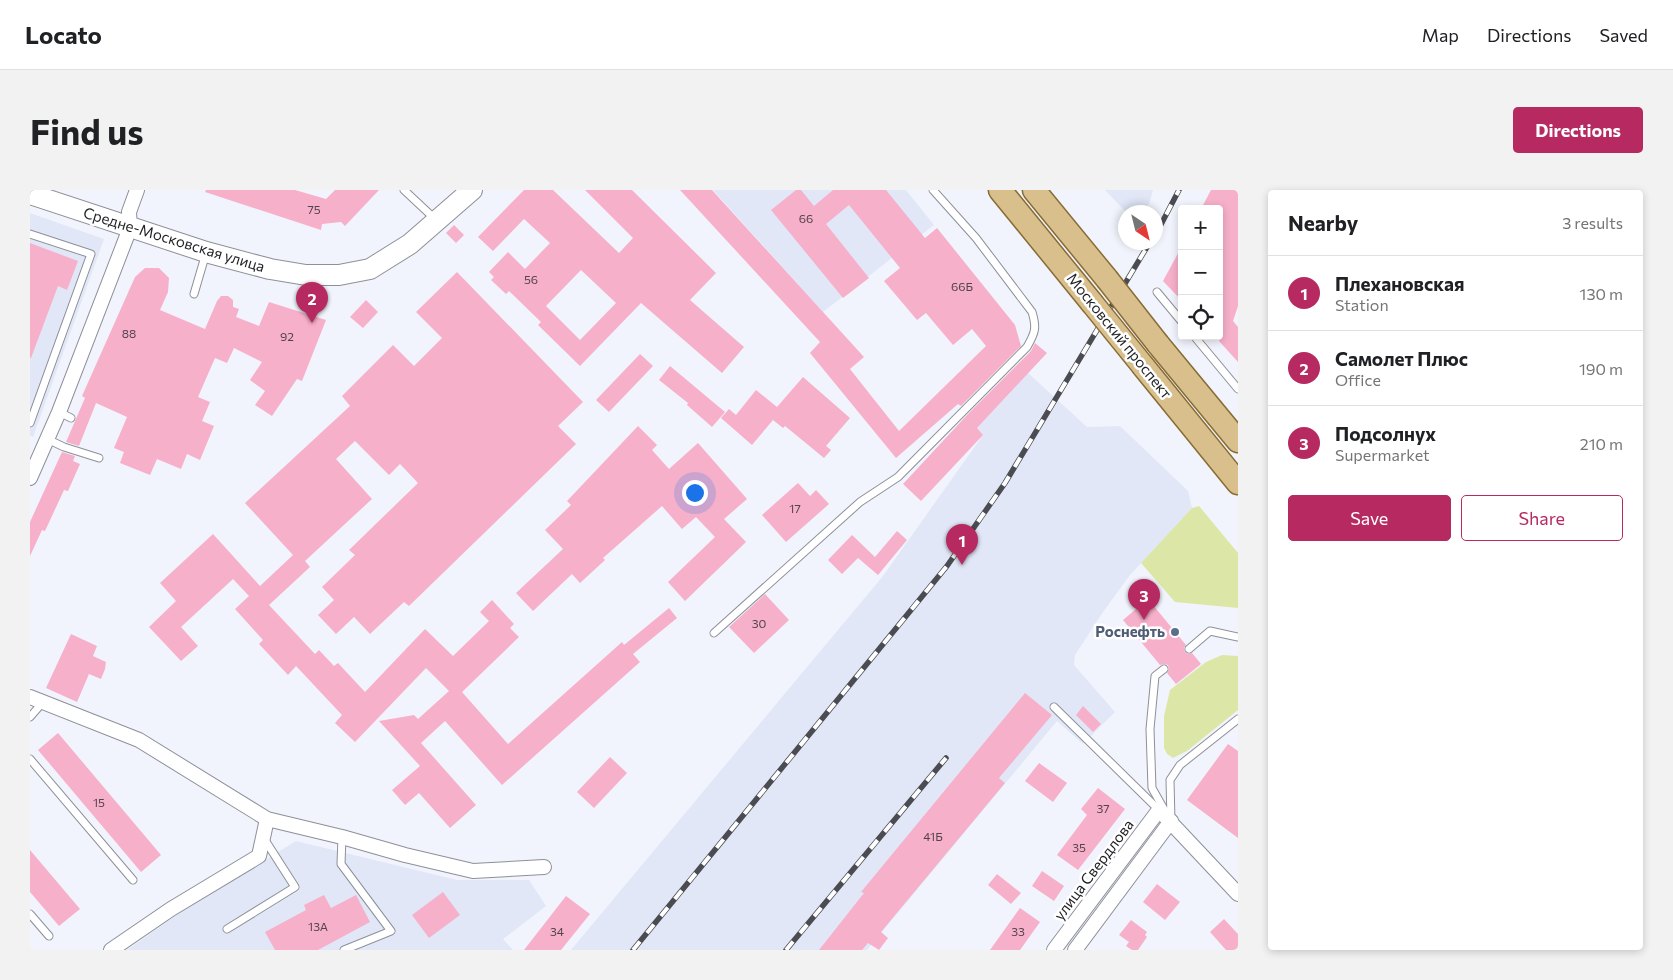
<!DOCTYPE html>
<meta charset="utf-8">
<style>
body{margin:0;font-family:Commissioner,sans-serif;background:#f2f2f2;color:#202124}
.controls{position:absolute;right:15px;top:15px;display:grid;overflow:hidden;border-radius:5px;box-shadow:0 2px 8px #0003}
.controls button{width:45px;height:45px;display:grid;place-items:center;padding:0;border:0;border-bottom:1px solid #e0e0e0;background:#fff;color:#202124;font:25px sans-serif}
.compass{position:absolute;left:1088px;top:15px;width:45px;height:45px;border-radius:50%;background:#fff;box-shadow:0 2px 8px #0003;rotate:145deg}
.you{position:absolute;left:664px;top:302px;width:18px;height:18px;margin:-12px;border:4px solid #fff;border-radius:50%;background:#1a73e8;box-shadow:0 0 0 8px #1a73e833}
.badge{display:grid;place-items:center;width:32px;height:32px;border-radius:50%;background:#b62a61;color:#fff;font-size:16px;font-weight:700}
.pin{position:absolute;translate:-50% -41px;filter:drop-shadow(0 1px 2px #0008)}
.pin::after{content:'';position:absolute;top:26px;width:18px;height:15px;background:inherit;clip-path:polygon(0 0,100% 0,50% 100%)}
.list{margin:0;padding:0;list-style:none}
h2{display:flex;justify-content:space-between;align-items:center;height:65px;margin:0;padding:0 20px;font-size:21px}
h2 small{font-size:16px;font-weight:400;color:#757577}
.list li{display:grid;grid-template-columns:32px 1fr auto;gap:15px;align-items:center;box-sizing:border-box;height:75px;padding:0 20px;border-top:1px solid #e0e0e0}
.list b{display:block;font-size:19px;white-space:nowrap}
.list p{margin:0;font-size:16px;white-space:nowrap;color:#757577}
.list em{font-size:16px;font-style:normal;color:#757577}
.actions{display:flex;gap:10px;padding:15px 20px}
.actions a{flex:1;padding:11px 0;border:1px solid #b62a61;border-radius:5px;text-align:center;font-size:18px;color:#b62a61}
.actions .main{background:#b62a61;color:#fff}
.icon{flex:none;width:28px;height:28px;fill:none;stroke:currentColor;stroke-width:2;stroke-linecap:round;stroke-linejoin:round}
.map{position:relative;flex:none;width:1208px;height:760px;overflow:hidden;border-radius:5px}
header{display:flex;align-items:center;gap:30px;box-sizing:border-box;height:70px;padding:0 25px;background:#fff;border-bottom:1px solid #e0e0e0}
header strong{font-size:24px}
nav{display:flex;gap:28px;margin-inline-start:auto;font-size:18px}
.intro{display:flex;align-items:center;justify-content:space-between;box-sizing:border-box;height:120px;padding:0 30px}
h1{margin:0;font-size:35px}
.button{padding:12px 22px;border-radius:5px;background:#b62a61;color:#fff;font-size:18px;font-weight:700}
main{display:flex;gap:30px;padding:0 30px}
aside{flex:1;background:#fff;border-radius:5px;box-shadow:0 2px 8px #0003}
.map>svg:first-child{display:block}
.built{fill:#e1e7f7}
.green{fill:#dce7a7}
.building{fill:#f7b0ca;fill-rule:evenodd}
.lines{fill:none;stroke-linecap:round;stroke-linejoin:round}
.lane-casing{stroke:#8d9098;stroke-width:9}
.street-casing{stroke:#8d9098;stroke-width:16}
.secondary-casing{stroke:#8d9098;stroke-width:22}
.primary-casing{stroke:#886c34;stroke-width:25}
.lane{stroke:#fff;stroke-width:7}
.street{stroke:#fff;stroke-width:14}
.secondary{stroke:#fff;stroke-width:20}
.primary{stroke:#d9bf8b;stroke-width:22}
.rail-casing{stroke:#4b4c51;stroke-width:5.5}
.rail{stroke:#fff;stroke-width:4;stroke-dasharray:11;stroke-linecap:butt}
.primary-bridge-casing{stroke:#886c34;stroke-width:25;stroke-linecap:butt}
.primary-bridge{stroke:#d9bf8b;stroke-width:22}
.service-dot{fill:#5c6f8a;stroke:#fff;stroke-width:2}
.labels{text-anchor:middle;stroke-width:5;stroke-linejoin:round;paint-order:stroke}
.number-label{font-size:12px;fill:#55444d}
.street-label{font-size:15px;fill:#1f2023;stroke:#fff}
.service-label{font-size:15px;font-weight:bold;fill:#4e5e75;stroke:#fff;text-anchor:end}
</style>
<header>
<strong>Locato</strong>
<nav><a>Map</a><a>Directions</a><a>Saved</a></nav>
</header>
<div class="intro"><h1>Find us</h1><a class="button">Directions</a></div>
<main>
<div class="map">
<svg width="1208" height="760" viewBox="0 0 1208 760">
<rect width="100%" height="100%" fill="#f1f4fd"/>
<!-- built -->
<g class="built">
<path d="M683,0H876L904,35L793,122Z"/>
<path d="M1075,0H1123L1119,14L1110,22H1096Z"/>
<path d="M0,23L74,49L3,247L0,245Z"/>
<path d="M998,183L1057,237L1090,236L1158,301L1162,318L1100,385L1073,422L1045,465L1044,475L1085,522L1053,554L1027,531L837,760H541L853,386L953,245L947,238Z"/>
<path d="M266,651L427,690H499L516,716L473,749L483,760H97L155,719Z"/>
</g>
<!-- green -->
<g class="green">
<path d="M1169,316L1208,363V418L1145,412L1111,373L1162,318Z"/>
<path d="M1192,465L1208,466V520L1157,561L1143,568L1137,564L1134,558V526L1140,500L1176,472Z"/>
</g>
<!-- building -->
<g class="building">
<path d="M176,0H265L296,9L305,0H349L315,36L311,32L292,34L291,40L175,2Z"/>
<path d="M494,0H523L589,63L603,48L555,0H602L686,83L660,110L714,157L692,183L611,113L550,176L508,135L511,132L479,101L476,104L461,90L464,87L459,82L478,62L495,79L520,53L494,29L463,61L448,47ZM551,80L586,113L550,150L516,116Z"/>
<path d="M650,0H682L834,167L820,179L869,241L956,156L942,139L923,155L896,123L887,130L854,91L870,78L819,15L796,34L839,88L813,108L741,20L766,0H771L784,16L803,0H856L895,48L907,38L985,135L991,156L931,216L928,214L866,268L780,163L790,152Z"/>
<path d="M1181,0H1208V116L1203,131L1208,137V172L1189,151V19H1171Z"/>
<path d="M424,35L434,45L426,53L416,43Z"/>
<path d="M0,53L48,71L37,100L28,96L1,168H0Z"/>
<path d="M1152,56V111L1133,91Z"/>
<path d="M115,78H129L139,88L138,102L130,120L175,139L187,111L191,106H198L203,110V117L209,119L206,127L229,136L239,112L296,130L272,191L267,189L242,226L225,215L235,201L220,190L232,172L204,158L197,173L185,168L168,207L180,212L172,231L184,236L170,270L157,264L151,279L127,269L120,285L90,273L94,262L84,258L97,227L66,213L49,256L36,252L55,208L52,206L105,87Z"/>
<path d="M427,82L553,212L528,236L546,254L379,416L374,412L340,444L324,427L306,444L288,425L304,410L292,397L325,365L319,360L388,293L370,274L359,285L325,251L306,269L342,309L275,371L280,377L239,415L285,464L289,460L304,476L308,473L335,502L395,439L423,466L459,431L450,422L462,410L484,434L480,438L489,447L432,502L478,554L592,452L594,455L639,418L647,428L603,464L610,472L472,595L415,531L391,553L446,615L420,638L389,603L375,615L362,600L390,576L349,531L384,525L388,529L419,501L396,478L325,552L305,533L312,525L266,476L258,485L229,454L233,450L205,419L219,406L203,389L151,437L168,456L151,471L119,437L146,411L130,393L183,344L230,396L263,365L215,313L320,216L312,206L363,155L384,176L412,148L386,122Z"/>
<path d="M336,110L348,122L333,138L320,127Z"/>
<path d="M1005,153L1017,163L947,238L953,245L891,311L873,294L938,224L1001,161Z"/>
<path d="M610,164L623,176L579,222L566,210Z"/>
<path d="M640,176L695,222L682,237L657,215L658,213L629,190Z"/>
<path d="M773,187L820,228L796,256L801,260L794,268L755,236L753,238L743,230L722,255L691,228L699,219L706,225L726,200L747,217Z"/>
<path d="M608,236L627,255L622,260L639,279L668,253L717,309L694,329L716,352L655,411L638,392L685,347L666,327L652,339L632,316L573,368L575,370L550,393L542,384L503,421L486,403L533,359L515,340L541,315L537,311Z"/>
<path d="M32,262L45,266L43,271L50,274L38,301L34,300L15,341L12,340L0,366V332Z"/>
<path d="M768,293L780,306L786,300L799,314L756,352L732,325Z"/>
<path d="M867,341L877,350L848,385L828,368L812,384L798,370L822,345L845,367Z"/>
<path d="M735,404L759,430L724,463L699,437Z"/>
<path d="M1118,409L1156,455L1154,458L1155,462L1158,464L1162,463L1171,474L1146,494L1137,483L1139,479L1138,475L1134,474L1130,475L1093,430Z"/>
<path d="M41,444L67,456L63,466L76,472L75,479L71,489L59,484L47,512L16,498Z"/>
<path d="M995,503L1022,525L969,588L975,593L851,742L858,748L849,760L838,753L832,760H789L834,703L831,702Z"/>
<path d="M1053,516L1071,534L1063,542L1046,525Z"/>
<path d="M28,543L131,665L111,682L8,560Z"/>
<path d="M1198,554L1208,561V648L1157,610Z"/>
<path d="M580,567L597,583L564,618L547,602Z"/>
<path d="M1009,573L1037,593L1023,612L995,591Z"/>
<path d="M1068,598L1095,619L1048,680L1027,665L1057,625L1051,619Z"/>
<path d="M0,660L50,719L29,736L0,702Z"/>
<path d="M1012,681L1034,696L1024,711L1002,696Z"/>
<path d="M967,684L991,703L981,714L958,695Z"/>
<path d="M1127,694L1150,712L1135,730L1113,712Z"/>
<path d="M413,702L430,725L399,748L382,725Z"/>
<path d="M294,705L301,718L326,705L340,732L288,760H245L235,742L276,720L274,715Z"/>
<path d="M536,706L560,724L531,760H494Z"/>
<path d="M990,718L1010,732L990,760H960Z"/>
<path d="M1194,729L1208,744V760H1196L1180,742Z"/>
<path d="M1101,730L1117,742L1115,745L1117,747L1108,760H1102L1096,756L1099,752L1089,745Z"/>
</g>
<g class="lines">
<defs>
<g id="lane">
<path d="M374,0L405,29"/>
<path d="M0,44L61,64L0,233"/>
<path d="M1127,102L1152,132"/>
<path d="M164,104L176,63"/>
<path d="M1164,146L1208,199"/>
<path d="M29,222L41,228"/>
<path d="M17,249L34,257L69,268"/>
<path d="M684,443L830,312L868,287L997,157C1005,143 1007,138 1002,122L946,48L903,0"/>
<path d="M1159,459L1180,441L1208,447"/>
<path d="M1134,479L1125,486L1120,539L1122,598L1135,621"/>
<path d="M1024,517L1129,620"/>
<path d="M0,527L13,512"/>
<path d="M0,569L103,690"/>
<path d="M1141,631L1140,590L1150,575L1208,529"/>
<path d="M312,647L311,674L361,741L314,760"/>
<path d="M0,724L19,746"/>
<path d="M197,739L265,697L233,647"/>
</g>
<g id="street">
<path d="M0,288L29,222L100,38L99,22L107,0"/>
<path d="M0,507L109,550L237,629L312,647L375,665L443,681L514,677"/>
<path d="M81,760L141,719L229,666L237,629"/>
<path d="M1024,760L1129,620L1208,704"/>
<path d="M1045,760L1141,631"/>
</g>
<path id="secondary" d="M0,4L176,62L240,79L276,85H309L340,79L380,54L442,0"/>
<g id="primary">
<path d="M970,0L1062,113"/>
<path d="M1004,0L1077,89"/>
<path d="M1128,154L1208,251"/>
<path d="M1113,176L1208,293"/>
</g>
</defs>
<!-- lane casing -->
<use href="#lane" class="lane-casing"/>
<!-- street casing -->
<use href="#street" class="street-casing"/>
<!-- secondary casing -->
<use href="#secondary" class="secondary-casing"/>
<!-- primary casing -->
<use href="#primary" class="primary-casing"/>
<!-- lane -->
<use href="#lane" class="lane"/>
<!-- street -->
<use href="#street" class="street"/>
<!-- secondary -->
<use href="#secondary" class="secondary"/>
<!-- primary -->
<use href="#primary" class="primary"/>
<defs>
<g id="rail">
<path d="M1126,44L1149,0"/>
<path d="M603,760L917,376L975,293L1120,52"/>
<path d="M756,760L916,568"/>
</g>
</defs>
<!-- rail casing -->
<use href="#rail" class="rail-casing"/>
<!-- rail -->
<use href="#rail" class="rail"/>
<defs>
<g id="primary-bridge">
<path d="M1077,89L1128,154"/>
<path d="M1062,113L1113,176"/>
</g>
</defs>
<!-- primary-bridge casing -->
<use href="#primary-bridge" class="primary-bridge-casing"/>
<!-- primary-bridge -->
<use href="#primary-bridge" class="primary-bridge"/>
</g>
<!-- markers -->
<circle class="service-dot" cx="1145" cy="442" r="5"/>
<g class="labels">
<!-- number labels -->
<g class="number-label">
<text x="284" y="24">75</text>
<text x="776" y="33">66</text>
<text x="501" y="94">56</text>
<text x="932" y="101">66Б</text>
<text x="99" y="148">88</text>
<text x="257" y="151">92</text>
<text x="765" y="323">17</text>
<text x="729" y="438">30</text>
<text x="69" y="617">15</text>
<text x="1073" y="623">37</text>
<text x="903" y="651">41Б</text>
<text x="1049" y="662">35</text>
<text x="288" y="741">13А</text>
<text x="527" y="746">34</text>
<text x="988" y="746">33</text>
</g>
<!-- street labels -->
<g class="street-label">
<text transform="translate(144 50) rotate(17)" y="5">Средне-Московская улица</text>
<text transform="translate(1089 146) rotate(51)" y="5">Московский проспект</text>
<text transform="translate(1064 680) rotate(-53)" y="5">улица Свердлова</text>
</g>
<!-- service labels -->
<g class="service-label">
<text x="1135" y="447">Роснефть</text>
</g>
</g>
</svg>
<div class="controls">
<button>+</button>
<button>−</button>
<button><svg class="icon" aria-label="locate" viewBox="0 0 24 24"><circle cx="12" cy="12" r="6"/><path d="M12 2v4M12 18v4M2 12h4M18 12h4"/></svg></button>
</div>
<svg class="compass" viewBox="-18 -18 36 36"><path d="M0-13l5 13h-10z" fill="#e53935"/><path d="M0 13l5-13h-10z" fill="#757577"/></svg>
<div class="you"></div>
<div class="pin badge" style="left:932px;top:375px">1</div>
<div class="pin badge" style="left:282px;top:133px">2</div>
<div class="pin badge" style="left:1114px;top:430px">3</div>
</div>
<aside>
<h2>Nearby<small>3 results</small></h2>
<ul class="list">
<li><span class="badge">1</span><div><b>Плехановская</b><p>Station</p></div><em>130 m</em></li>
<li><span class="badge">2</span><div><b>Самолет Плюс</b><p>Office</p></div><em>190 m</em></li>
<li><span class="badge">3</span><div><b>Подсолнух</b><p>Supermarket</p></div><em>210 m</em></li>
</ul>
<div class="actions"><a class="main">Save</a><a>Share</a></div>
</aside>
</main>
